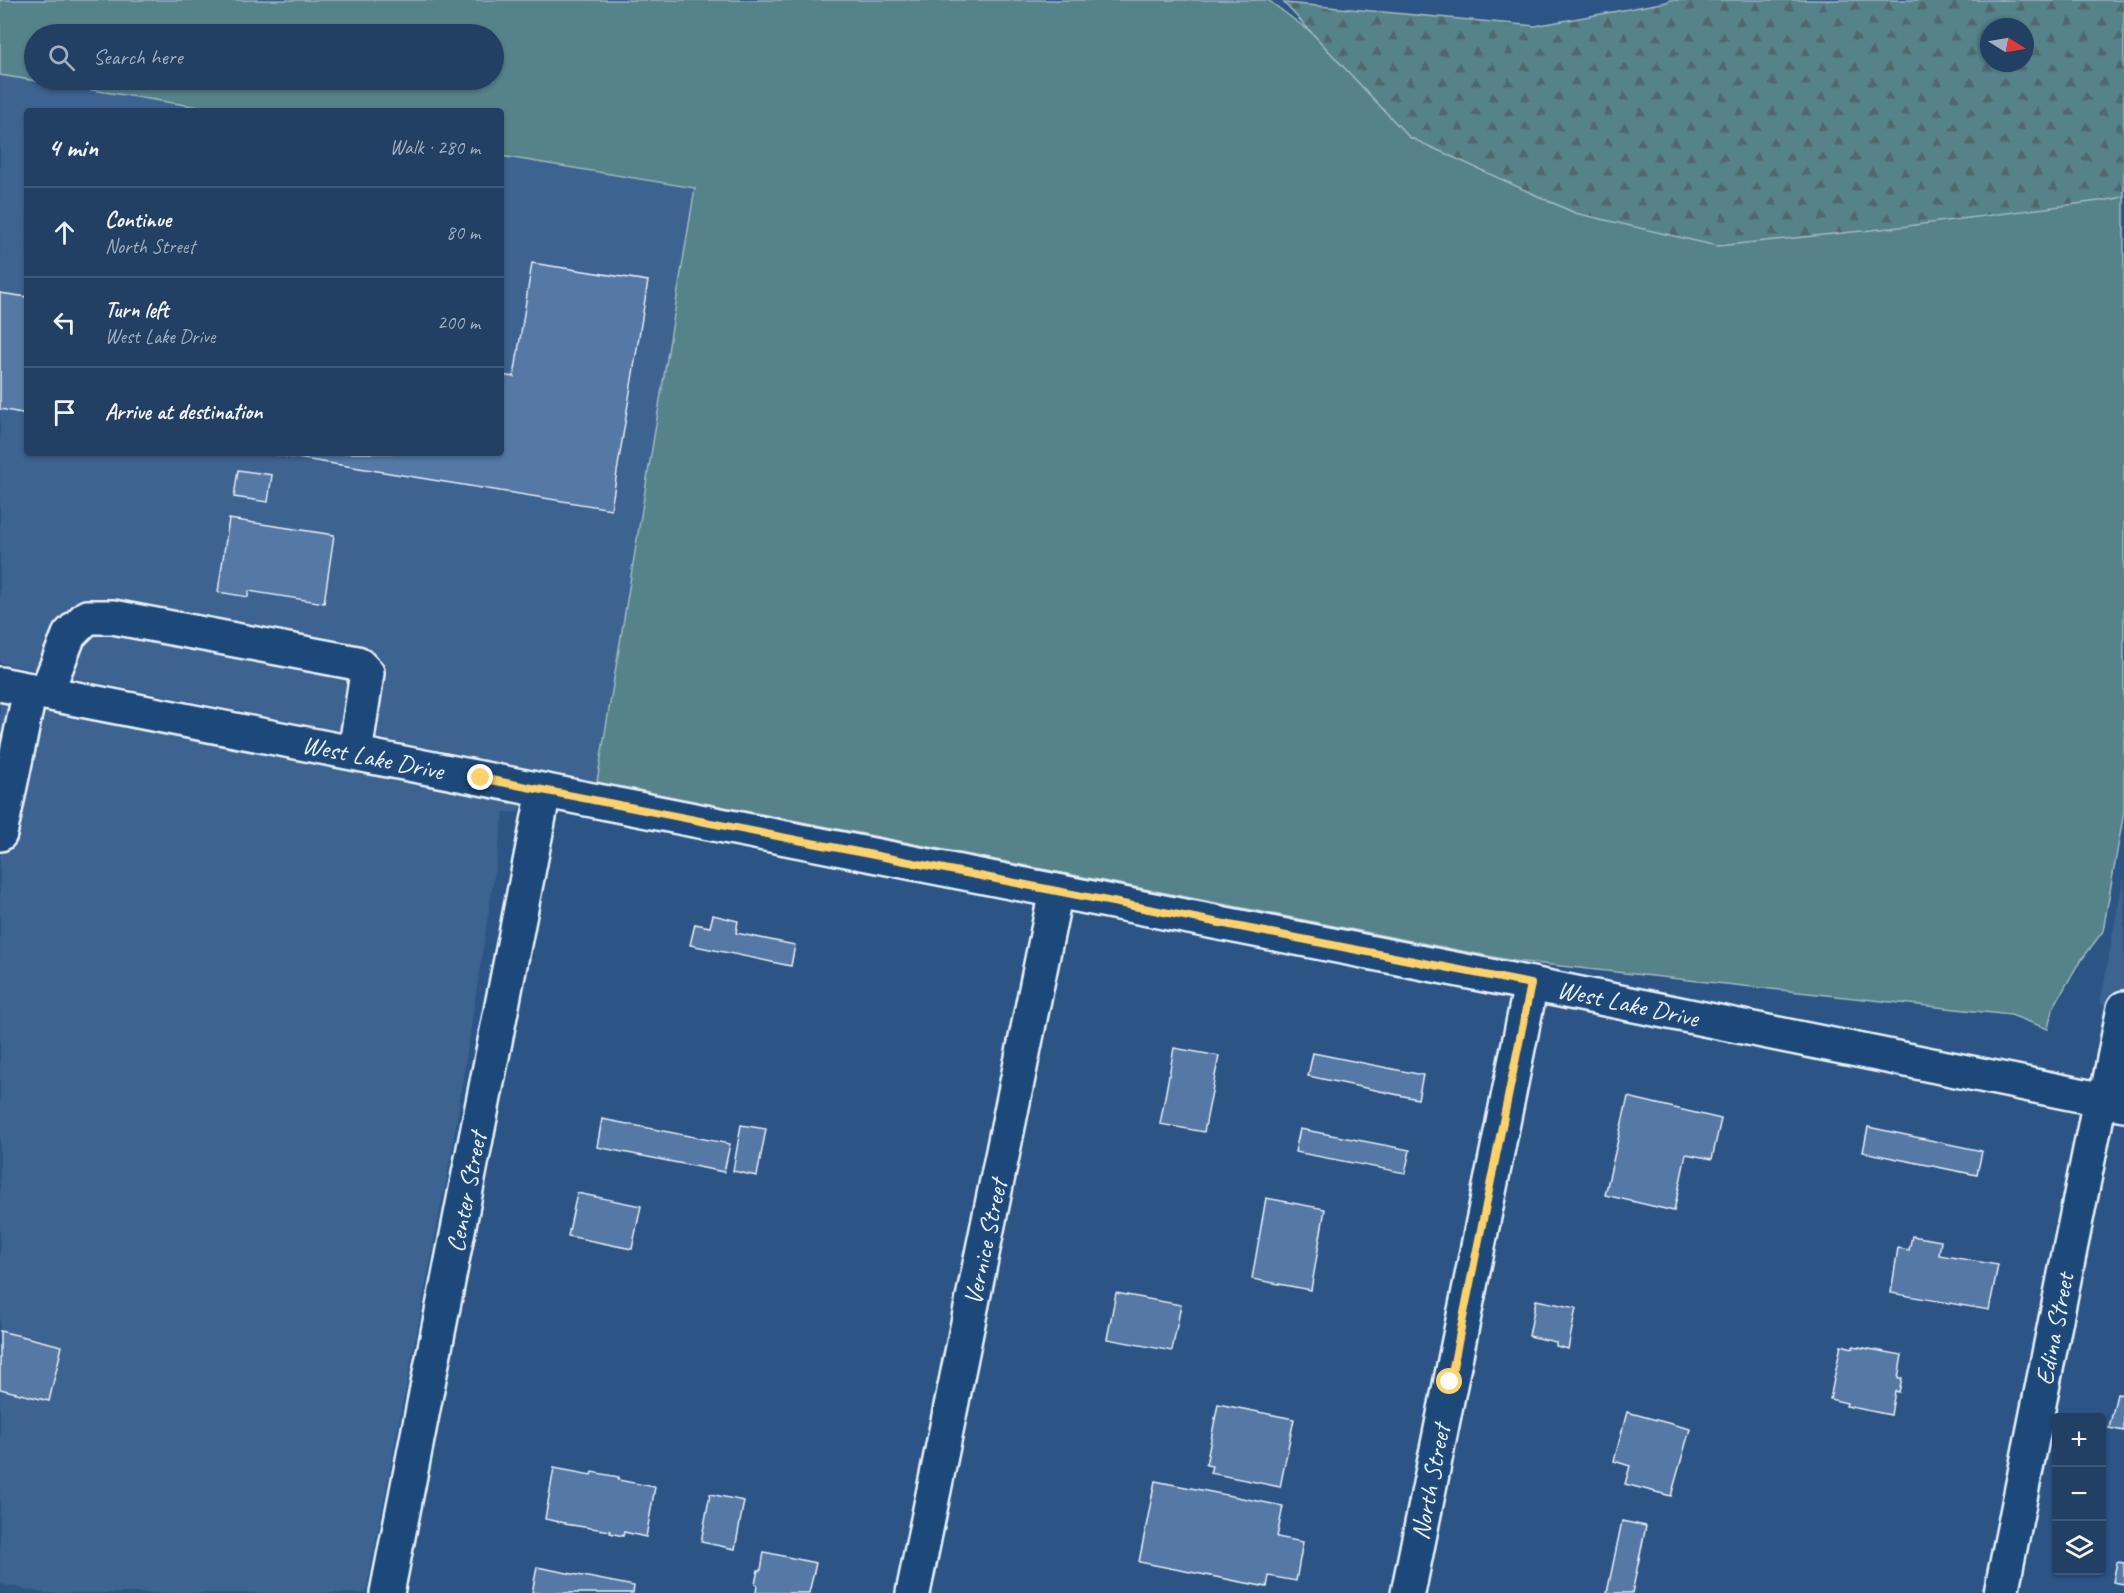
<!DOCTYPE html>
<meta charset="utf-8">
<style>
body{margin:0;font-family:Caveat,sans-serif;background:#2d4b6d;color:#f1f3f6}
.controls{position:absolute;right:18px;bottom:18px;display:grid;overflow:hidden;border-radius:6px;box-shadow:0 2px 4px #0004}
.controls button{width:54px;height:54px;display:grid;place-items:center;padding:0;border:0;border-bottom:2px solid #3e5978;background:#214064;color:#f1f3f6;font:30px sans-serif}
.compass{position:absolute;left:1980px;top:18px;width:54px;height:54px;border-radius:50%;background:#214064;box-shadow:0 2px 4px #0004;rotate:101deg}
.stop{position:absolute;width:18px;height:18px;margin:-14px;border:4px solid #ffd166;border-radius:50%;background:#fff}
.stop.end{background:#ffd166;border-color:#fff;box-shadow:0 2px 6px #0008}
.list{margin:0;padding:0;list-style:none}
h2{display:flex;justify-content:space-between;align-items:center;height:78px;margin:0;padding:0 24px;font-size:26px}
h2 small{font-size:20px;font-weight:400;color:#a2afbf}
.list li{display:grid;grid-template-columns:39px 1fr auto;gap:18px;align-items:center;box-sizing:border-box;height:90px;padding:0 24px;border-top:2px solid #3e5978}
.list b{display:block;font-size:22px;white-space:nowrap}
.list p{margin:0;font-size:20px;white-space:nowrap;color:#a2afbf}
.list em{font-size:20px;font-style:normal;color:#a2afbf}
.icon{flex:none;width:33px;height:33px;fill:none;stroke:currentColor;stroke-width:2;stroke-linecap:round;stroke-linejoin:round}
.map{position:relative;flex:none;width:2124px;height:1593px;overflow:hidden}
.search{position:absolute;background:#214064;box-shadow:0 2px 4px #0004;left:24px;top:24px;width:480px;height:66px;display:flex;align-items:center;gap:15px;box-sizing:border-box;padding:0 21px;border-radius:33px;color:#a2afbf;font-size:22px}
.panel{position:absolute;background:#214064;box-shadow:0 2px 4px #0004;left:24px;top:108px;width:480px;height:348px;border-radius:6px}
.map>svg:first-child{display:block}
.built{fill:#3c6390}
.grass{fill:#57828a;stroke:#a0bac1;stroke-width:1.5;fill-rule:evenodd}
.forest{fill:url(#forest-firs);stroke:#a0bac1;stroke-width:1.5;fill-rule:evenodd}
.building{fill:#5478a4;stroke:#e8f1f8;stroke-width:1.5}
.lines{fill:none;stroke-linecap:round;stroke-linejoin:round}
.minor-casing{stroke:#e8f1f8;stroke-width:38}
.minor{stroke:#1f4a7a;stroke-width:33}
.route{stroke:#ffd166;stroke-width:8}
.labels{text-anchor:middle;stroke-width:5;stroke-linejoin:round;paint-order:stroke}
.street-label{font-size:26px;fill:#e8f1f8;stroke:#1f4a7a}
</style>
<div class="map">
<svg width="2124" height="1593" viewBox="0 0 2124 1593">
<defs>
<pattern id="forest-firs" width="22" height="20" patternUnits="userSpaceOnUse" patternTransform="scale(1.5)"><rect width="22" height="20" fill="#57828a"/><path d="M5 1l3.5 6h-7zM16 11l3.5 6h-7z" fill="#4f686d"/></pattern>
</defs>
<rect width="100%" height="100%" fill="#2c5585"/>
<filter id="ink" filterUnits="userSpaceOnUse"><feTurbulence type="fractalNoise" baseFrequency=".0167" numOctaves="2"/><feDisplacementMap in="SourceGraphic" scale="12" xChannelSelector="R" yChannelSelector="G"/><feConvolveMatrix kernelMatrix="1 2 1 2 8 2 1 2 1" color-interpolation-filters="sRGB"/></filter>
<g filter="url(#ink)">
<!-- built -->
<g class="built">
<path d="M0,75L223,111H27V453H501V156L695,188L597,782L0,663Z"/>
<path d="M0,702L520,805L519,812H504L452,1150L366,1593H44L0,1584Z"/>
<path d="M2124,874V1009L2100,1004Z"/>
</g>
<!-- grass -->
<path class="grass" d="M0,0H1268L1312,33L1409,137L1575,213L2114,199L2124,196V812L2103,931L2077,966L2052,1010L2048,1029L2011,1015L1514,961L597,782L695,188L501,156V111H223L0,75ZM34,34H494V80H34Z"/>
<!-- forest -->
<path class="forest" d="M1669,0H2124V196L2114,199L1900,227L1717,246L1575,213L1409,137L1284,3L1535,26L1667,2ZM1989,27H2025V63H1989Z"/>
<!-- building -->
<g class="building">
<path d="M532,263L648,281L611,509L267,453H501V375L514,377Z"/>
<path d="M0,293L27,297V414L0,409Z"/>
<path d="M238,470L272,475L268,502L234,497Z"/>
<path d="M229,519L334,535L324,603L249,591L248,597L218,592Z"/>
<path d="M713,915L738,921L736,933L795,945L791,966L690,945L695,924L710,927Z"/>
<path d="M1174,1048L1219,1056L1204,1132L1160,1124Z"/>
<path d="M1313,1053L1423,1075L1418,1099L1308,1076Z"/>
<path d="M1628,1097L1721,1119L1712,1159L1686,1154L1674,1211L1605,1195Z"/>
<path d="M602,1119L730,1144L724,1172L597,1147Z"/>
<path d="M741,1125L766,1129L757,1176L733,1171Z"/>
<path d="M1868,1127L1982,1151L1977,1175L1863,1152Z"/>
<path d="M1300,1129L1410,1150L1405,1173L1295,1152Z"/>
<path d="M577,1193L641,1206L632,1249L568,1236Z"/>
<path d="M1266,1198L1325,1209L1311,1290L1252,1279Z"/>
<path d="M1912,1236L1941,1241L1939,1255L1998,1265L1989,1310L1891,1293L1898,1248L1909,1250Z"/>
<path d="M1116,1293L1181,1305L1172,1351L1107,1339Z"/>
<path d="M1536,1300L1576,1308L1568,1349L1556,1346V1342L1529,1336Z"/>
<path d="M0,1331L62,1346L49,1401L0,1389Z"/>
<path d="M1841,1345L1853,1348V1346L1902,1355L1898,1378H1902L1899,1392L1895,1391L1891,1415L1846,1406L1847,1403L1830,1399Z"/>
<path d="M2117,1394L2124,1395V1431L2109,1428Z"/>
<path d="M1218,1404L1294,1419L1280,1487L1210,1473L1212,1466L1206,1465Z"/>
<path d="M1627,1412L1690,1429L1671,1496L1625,1484L1630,1466L1614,1461Z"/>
<path d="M554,1468L591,1475L592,1472L619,1477L618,1480L655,1487L646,1537L624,1532L623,1536L610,1533L611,1531L565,1524V1523L545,1519Z"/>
<path d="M1155,1481L1283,1506L1277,1537L1303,1542L1296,1581L1269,1576L1267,1587L1139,1562Z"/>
<path d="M710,1494L744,1501L735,1549L701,1542Z"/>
<path d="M1622,1521L1646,1526L1632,1593H1607Z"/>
<path d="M764,1552L816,1563L809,1593H756L757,1585L755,1584L758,1570H761Z"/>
<path d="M2117,1562L2124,1563V1584L2113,1582Z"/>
<path d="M537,1567L634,1586L633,1593H532Z"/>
</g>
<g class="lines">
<defs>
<g id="minor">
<path d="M0,684L1531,984L2124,1104"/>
<path d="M46,693L69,635L87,617H113L357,663L367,673L355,753"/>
<path d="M0,834L30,690"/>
<path d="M2106,1100L2124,1008"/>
<path d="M387,1593L544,791"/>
<path d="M913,1593L1056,891"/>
<path d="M1408,1593L1531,984"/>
<path d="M2001,1593L2100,1100"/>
</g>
</defs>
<!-- minor casing -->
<use href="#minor" class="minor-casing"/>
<!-- minor -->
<use href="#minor" class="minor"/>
</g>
</g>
<g class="lines" filter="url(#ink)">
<!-- route -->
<path class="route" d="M481,778L1531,984L1450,1382"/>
</g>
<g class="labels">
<!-- street labels -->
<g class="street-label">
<text transform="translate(373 757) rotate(11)" y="9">West Lake Drive</text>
<text transform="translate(1628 1003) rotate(12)" y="9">West Lake Drive</text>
<text transform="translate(466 1192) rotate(-79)" y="9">Center Street</text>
<text transform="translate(985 1242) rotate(-78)" y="9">Vernice Street</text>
<text transform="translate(2054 1329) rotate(-79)" y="9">Edina Street</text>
<text transform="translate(1430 1482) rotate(-79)" y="9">North Street</text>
</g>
</g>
</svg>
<div class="controls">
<button>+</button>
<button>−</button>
<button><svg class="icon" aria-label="layers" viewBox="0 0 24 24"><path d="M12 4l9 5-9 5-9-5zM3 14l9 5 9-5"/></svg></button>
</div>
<svg class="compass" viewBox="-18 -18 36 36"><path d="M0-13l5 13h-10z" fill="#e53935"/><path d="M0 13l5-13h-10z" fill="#a2afbf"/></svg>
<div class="stop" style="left:1450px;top:1382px"></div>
<div class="stop end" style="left:481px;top:778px"></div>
<div class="search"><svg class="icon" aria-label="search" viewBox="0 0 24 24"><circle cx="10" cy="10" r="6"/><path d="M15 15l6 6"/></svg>Search here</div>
<section class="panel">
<h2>4 min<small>Walk · 280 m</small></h2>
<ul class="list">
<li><svg class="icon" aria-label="ahead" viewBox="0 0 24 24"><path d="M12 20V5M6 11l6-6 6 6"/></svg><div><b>Continue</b><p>North Street</p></div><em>80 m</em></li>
<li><svg class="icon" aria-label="left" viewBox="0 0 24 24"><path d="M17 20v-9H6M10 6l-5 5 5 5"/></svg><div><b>Turn left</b><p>West Lake Drive</p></div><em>200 m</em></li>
<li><svg class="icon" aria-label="arrive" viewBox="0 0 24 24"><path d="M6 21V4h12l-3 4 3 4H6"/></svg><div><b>Arrive at destination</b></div></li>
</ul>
</section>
</div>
